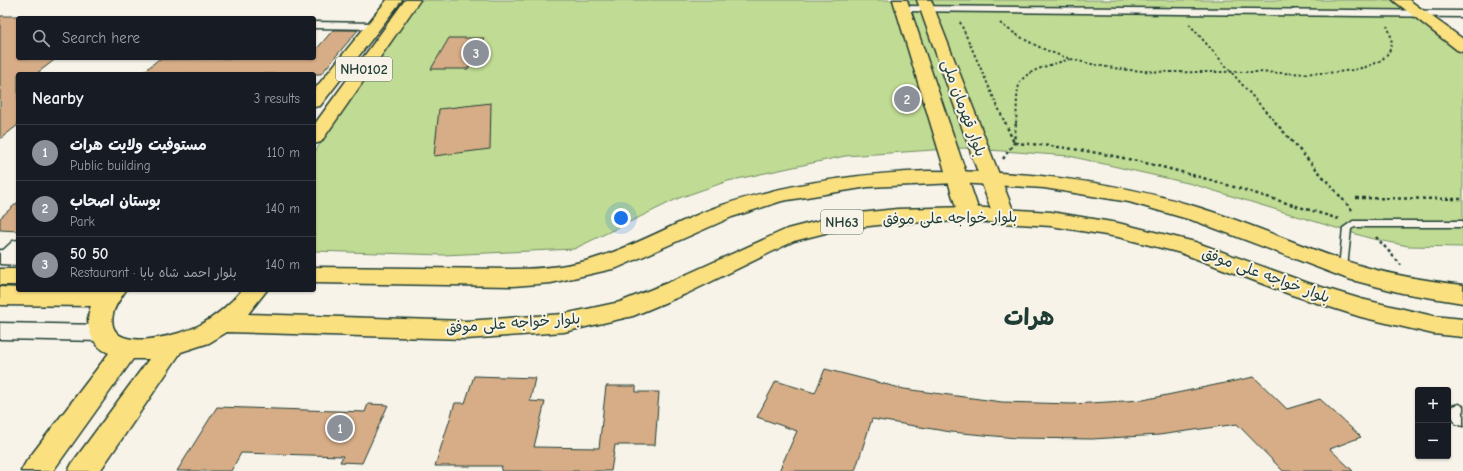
<!DOCTYPE html>
<meta charset="utf-8">
<style>
body{margin:0;font-family:"Comic Neue","Playpen Sans Arabic",sans-serif;background:#242831;color:#f1f3f6}
.controls{position:absolute;right:12px;bottom:12px;display:grid;overflow:hidden;border-radius:4px;box-shadow:0 1px 3px #0004}
.controls button{width:36px;height:36px;display:grid;place-items:center;padding:0;border:0;border-bottom:1px solid #363941;background:#171b24;color:#f1f3f6;font:20px sans-serif}
.you{position:absolute;left:621px;top:218px;width:14px;height:14px;margin:-10px;border:3px solid #fff;border-radius:50%;background:#1a73e8;box-shadow:0 0 0 6px #1a73e833}
.badge{display:grid;place-items:center;width:26px;height:26px;border-radius:50%;background:#8c9099;color:#fff;font-size:13px;font-weight:700}
.pin{position:absolute;translate:-50% -50%;border:2px solid #fff;box-shadow:0 1px 4px #0006}
.list{margin:0;padding:0;list-style:none}
h2{display:flex;justify-content:space-between;align-items:center;height:52px;margin:0;padding:0 16px;font-size:17px}
h2 small{font-size:13px;font-weight:400;color:#9ea1a6}
.list li{display:grid;grid-template-columns:26px 1fr auto;gap:12px;align-items:center;box-sizing:border-box;height:56px;padding:0 16px;border-top:1px solid #363941}
.list b{display:block;font-size:15px;white-space:nowrap}
.list p{margin:0;font-size:13px;white-space:nowrap;color:#9ea1a6}
.list em{font-size:13px;font-style:normal;color:#9ea1a6}
.icon{flex:none;width:22px;height:22px;fill:none;stroke:currentColor;stroke-width:2;stroke-linecap:round;stroke-linejoin:round}
.map{position:relative;flex:none;width:1463px;height:471px;overflow:hidden}
.search{position:absolute;background:#171b24;box-shadow:0 1px 3px #0004;left:16px;top:16px;width:300px;height:44px;display:flex;align-items:center;gap:10px;box-sizing:border-box;padding:0 14px;border-radius:4px;color:#9ea1a6;font-size:15px}
.panel{position:absolute;background:#171b24;box-shadow:0 1px 3px #0004;left:16px;top:72px;width:300px;height:220px;border-radius:4px}
.map>svg:first-child{display:block}
.green{fill:#c0db93;stroke:#708c64}
.building{fill:#d6ad87;stroke:#1f3d34}
.lines{fill:none;stroke-linecap:round;stroke-linejoin:round}
.service-casing{stroke:#1f3d34;stroke-width:3}
.minor-casing{stroke:#1f3d34;stroke-width:3}
.tertiary-casing{stroke:#1f3d34;stroke-width:3}
.primary-casing{stroke:#1f3d34;stroke-width:3}
.trunk-casing{stroke:#1f3d34;stroke-width:3}
.path-far1{stroke:#1f3d34;stroke-width:2;stroke-dasharray:2.5 2.5;stroke-linecap:butt}
.path{stroke:#1f3d34;stroke-width:2.5;stroke-dasharray:3 3;stroke-linecap:butt}
.service{fill:#f7f3e8;fill-rule:evenodd}
.minor{fill:#f7f3e8;fill-rule:evenodd}
.tertiary{fill:#f7f3e8;fill-rule:evenodd}
.primary{fill:#fbe080;fill-rule:evenodd}
.trunk{fill:#fbe080;fill-rule:evenodd}
.labels{text-anchor:middle;stroke-width:4;stroke-linejoin:round;paint-order:stroke}
.shield{fill:#f7f3e8;stroke:#60746a;stroke-width:1}
.shield-label{font-size:14px;font-weight:bold;fill:#1f3d34}
.street-label{font-size:15px;fill:#1f3d34;stroke:#f7f3e8}
.town-label{font-size:23px;font-weight:bold;fill:#1f3d34;stroke:#f7f3e8}
</style>
<div class="map">
<svg width="1463" height="471" viewBox="0 0 1463 471">
<rect width="100%" height="100%" fill="#f7f3e8"/>
<filter id="ink" filterUnits="userSpaceOnUse"><feTurbulence type="fractalNoise" baseFrequency=".025" numOctaves="2"/><feDisplacementMap in="SourceGraphic" scale="8" xChannelSelector="R" yChannelSelector="G"/><feConvolveMatrix kernelMatrix="1 2 1 2 8 2 1 2 1" color-interpolation-filters="sRGB"/></filter>
<g filter="url(#ink)">
<!-- green -->
<path class="green" d="M420,0H1397L1463,50V247L1408,246L1369,238L1192,184L1069,156L963,148L845,156L728,181L679,198L574,249L443,255L314,251V153Z"/>
<!-- building -->
<g class="building">
<path d="M0,16H18V58H57L36,74H18V125L0,139Z"/>
<path d="M333,30H358L321,74H141L159,59L314,58V52Z"/>
<path d="M449,38H484L468,69H431Z"/>
<path d="M491,103L490,149L434,156L439,109Z"/>
<path d="M18,202V231L0,230V218Z"/>
<path d="M825,369L904,389L1002,402L1072,404L1143,400L1254,377L1287,409L1320,399L1361,437L1330,449L1353,471H1283L1237,424L1159,435L1092,439L1017,438L951,432L872,419L855,471H779L797,431L757,417L776,381L815,393Z"/>
<path d="M474,376L535,378L530,401L545,402L534,447L599,448L606,386H636V392H659L655,445H615L611,471H501L502,466H435L455,403H465Z"/>
<path d="M368,404L388,405L362,463L340,462L343,456L241,453L231,471H177L217,407L365,412Z"/>
</g>
<g class="lines">
<defs>
<path id="service" d="M1353,221H1463V227H1355L1351,229L1347,268L1343,271L1339,268L1343,228Z"/>
<g id="minor">
<path d="M903,6L1463,11V17L899,11L898,9Z"/>
<path d="M314,22L374,23L379,26L374,29L314,28Z"/>
<path d="M18,240V254C12,259 8,263 0,261V253L13,241Z"/>
<path d="M1459,404L1463,406V426L1456,424L1450,412L1452,406Z"/>
</g>
<g id="tertiary">
<path d="M0,250L18,251V265L0,264Z"/>
<path d="M0,323L102,325L110,327L113,333L110,339L102,341L0,339Z"/>
</g>
<g id="primary">
<path d="M893,0H907L980,214L977,219L969,221L961,219L958,214Z"/>
<path d="M917,0H931L1015,215L1012,220L1004,222L996,220L993,215Z"/>
</g>
<g id="trunk">
<path d="M387,0H402L320,106L314,107V90Z"/>
<path d="M405,0H420L321,142L314,144V125Z"/>
<path d="M1393,0H1409L1463,39V52L1457,50Z"/>
<path d="M928,171C1018,171 1107,179 1194,206C1251,223 1305,249 1362,266C1395,276 1429,281 1463,285V303L1402,293L1348,279L1198,222L1129,202L1044,188L957,183L868,187L782,201L732,217L617,268L551,283L513,286L314,283V267L513,269C543,269 574,266 602,256C642,243 678,221 717,207C785,183 856,174 928,171Z"/>
<path d="M969,207L1051,212L1118,223L1195,242L1308,283L1361,299L1433,316L1463,319V337L1433,334L1361,317L1292,295L1181,253L1118,237L1051,226L969,221L897,223L841,229L794,241L688,293L633,316L564,332L466,339L227,332L209,343L181,352L100,471H68L73,462L149,359H133L53,471H21L26,462L109,353C90,346 84,322 91,306L0,305V287L18,288V290H126C121,298 115,305 113,314C104,357 181,335 200,325C216,316 230,304 242,290H267L248,314L466,321L564,314L620,302L672,281L787,229L841,215L897,209Z"/>
<rect x="0" y="269" width="18" height="16"/>
</g>
</defs>
<!-- service casing -->
<use href="#service" class="service-casing"/>
<!-- minor casing -->
<use href="#minor" class="minor-casing"/>
<!-- tertiary casing -->
<use href="#tertiary" class="tertiary-casing"/>
<!-- primary casing -->
<use href="#primary" class="primary-casing"/>
<!-- trunk casing -->
<use href="#trunk" class="trunk-casing"/>
<!-- path-far1 -->
<g class="path-far1">
<path d="M960,22L1005,123"/>
<path d="M1000,23C1026,43 1055,56 1087,63C1142,76 1197,71 1252,72C1280,72 1418,86 1387,26"/>
<path d="M1189,24L1276,123"/>
<path d="M1016,123C1017,111 1016,97 1019,85C1023,70 1057,63 1071,59"/>
</g>
<!-- path -->
<g class="path">
<path d="M1005,122L1014,143C1126,149 1232,187 1339,219"/>
<path d="M1275,122L1353,211"/>
<path d="M1003,159L1014,143L1016,122"/>
<path d="M1356,198L1463,199"/>
<path d="M1376,237L1401,265"/>
</g>
<!-- service -->
<use href="#service" class="service"/>
<!-- minor -->
<use href="#minor" class="minor"/>
<!-- tertiary -->
<use href="#tertiary" class="tertiary"/>
<!-- primary -->
<use href="#primary" class="primary"/>
<!-- trunk -->
<use href="#trunk" class="trunk"/>
</g>
</g>
<g class="labels">
<!-- shield labels -->
<g class="shield">
<rect x="336" y="57" width="56" height="24" rx="3"/>
<rect x="821" y="210" width="42" height="24" rx="3"/>
</g>
<g class="shield-label">
<text x="364" y="74">NH0102</text>
<text x="842" y="227">NH63</text>
</g>
<!-- street labels -->
<g class="street-label">
<text transform="translate(964 108) rotate(70)" y="5">بلوار قهرمان ملی</text>
<text transform="translate(950 218) rotate(-1)" y="5">بلوار خواجه علی موفق</text>
<text transform="translate(1266 275) rotate(20)" y="5">بلوار خواجه علی موفق</text>
<text transform="translate(513 323) rotate(-4)" y="5">بلوار خواجه علی موفق</text>
</g>
<!-- town labels -->
<g class="town-label">
<text x="1029" y="325">هرات</text>
</g>
</g>
</svg>
<div class="controls">
<button>+</button>
<button>−</button>
</div>
<div class="you"></div>
<div class="pin badge" style="left:340px;top:428px">1</div>
<div class="pin badge" style="left:907px;top:99px">2</div>
<div class="pin badge" style="left:476px;top:53px">3</div>
<div class="search"><svg class="icon" aria-label="search" viewBox="0 0 24 24"><circle cx="10" cy="10" r="6"/><path d="M15 15l6 6"/></svg>Search here</div>
<section class="panel">
<h2>Nearby<small>3 results</small></h2>
<ul class="list">
<li><span class="badge">1</span><div><b>مستوفیت ولایت هرات</b><p>Public building</p></div><em>110 m</em></li>
<li><span class="badge">2</span><div><b>بوستان اصحاب</b><p>Park</p></div><em>140 m</em></li>
<li><span class="badge">3</span><div><b>50 50</b><p>Restaurant · بلوار احمد شاه بابا</p></div><em>140 m</em></li>
</ul>
</section>
</div>
